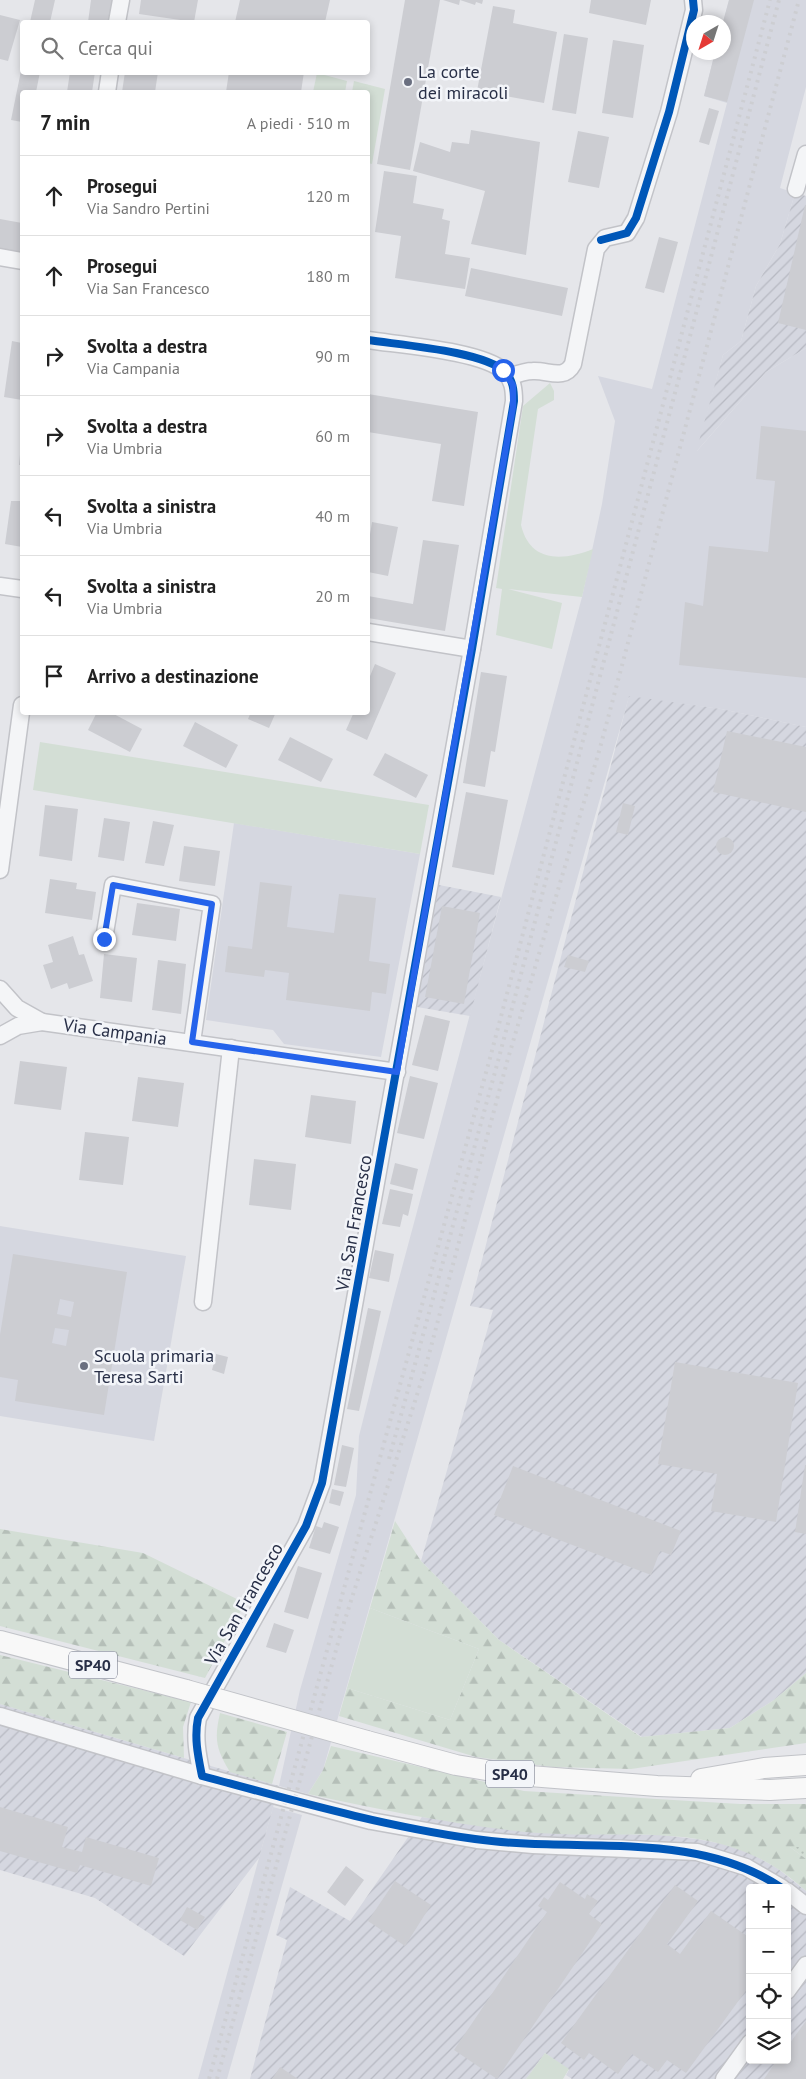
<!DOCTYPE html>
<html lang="it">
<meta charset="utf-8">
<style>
body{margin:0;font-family:"PT Sans",sans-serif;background:#f2f2f2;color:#222}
.controls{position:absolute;right:15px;bottom:15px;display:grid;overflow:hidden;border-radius:5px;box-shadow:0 2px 8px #0003}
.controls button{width:45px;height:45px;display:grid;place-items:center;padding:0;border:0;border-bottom:1px solid #e0e0e0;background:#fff;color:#222;font:25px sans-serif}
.compass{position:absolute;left:686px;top:15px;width:45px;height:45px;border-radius:50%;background:#fff;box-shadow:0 2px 8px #0003;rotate:219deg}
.stop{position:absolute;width:15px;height:15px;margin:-11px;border:4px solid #2563eb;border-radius:50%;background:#fff}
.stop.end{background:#2563eb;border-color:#fff;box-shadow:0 1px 5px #0008}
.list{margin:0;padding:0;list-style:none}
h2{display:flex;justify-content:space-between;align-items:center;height:65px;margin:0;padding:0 20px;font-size:21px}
h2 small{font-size:16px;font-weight:400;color:#767676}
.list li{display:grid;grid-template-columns:32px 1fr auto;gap:15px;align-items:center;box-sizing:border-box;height:80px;padding:0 20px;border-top:1px solid #e0e0e0}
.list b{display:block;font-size:19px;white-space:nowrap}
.list p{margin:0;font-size:16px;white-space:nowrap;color:#767676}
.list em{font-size:16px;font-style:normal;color:#767676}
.icon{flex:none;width:28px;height:28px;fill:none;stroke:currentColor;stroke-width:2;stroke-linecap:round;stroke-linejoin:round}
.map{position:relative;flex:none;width:806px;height:2079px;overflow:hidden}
.search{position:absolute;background:#fff;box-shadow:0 2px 8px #0003;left:20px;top:20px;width:350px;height:55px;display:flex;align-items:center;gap:12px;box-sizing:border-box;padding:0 18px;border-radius:5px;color:#767676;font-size:19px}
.panel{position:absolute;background:#fff;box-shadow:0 2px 8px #0003;left:20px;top:90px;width:350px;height:625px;border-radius:5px}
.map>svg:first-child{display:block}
.built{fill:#d5d7e0}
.industrial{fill:url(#industrial-furrows);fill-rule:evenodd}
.grass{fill:url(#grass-dots)}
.forest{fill:url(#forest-firs)}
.green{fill:#d3ded5}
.building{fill:#cccdd2;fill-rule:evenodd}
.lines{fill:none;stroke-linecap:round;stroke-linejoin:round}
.minor-casing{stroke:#c2c3c8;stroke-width:19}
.major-casing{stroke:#c1c3c8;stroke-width:22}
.minor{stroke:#f4f5f7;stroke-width:16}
.major{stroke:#f8f8f8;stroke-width:20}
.rail{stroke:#cdced2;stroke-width:4;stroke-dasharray:2.5 5;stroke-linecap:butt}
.major-bridge-casing{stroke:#c1c3c8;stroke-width:22;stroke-linecap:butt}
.major-bridge{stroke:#f8f8f8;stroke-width:20}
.cycleway-casing{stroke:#f3f5f9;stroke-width:11}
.cycleway{stroke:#0057b8;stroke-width:8}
.route{stroke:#2563eb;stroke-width:6}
.poi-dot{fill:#6a6f80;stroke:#f3f5f9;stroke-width:2}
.labels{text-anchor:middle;stroke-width:5;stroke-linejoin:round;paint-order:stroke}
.shield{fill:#f3f5f9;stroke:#656a7c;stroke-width:1}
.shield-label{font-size:16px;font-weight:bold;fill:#282f47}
.poi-label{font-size:18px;fill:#282f47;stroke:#f3f5f9;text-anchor:start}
.street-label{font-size:18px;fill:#282f47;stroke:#f3f5f9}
</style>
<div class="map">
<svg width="806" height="2079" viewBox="0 0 806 2079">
<defs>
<pattern id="industrial-furrows" width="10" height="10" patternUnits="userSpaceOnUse" patternTransform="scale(1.25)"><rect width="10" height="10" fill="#d5d7e0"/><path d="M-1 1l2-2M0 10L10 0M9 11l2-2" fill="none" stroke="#b7b9c2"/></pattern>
<pattern id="grass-dots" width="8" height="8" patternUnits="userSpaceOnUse" patternTransform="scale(1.25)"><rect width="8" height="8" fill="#d3ded5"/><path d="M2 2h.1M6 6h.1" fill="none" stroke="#b5bfb8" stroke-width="1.8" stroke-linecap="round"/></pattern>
<pattern id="forest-firs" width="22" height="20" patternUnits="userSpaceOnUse" patternTransform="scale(1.25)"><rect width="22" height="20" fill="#d3ded5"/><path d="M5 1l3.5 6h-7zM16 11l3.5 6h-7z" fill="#b5bfb8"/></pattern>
</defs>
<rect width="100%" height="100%" fill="#e5e6ea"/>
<!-- built -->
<g class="built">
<path d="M729,0H806V87L780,188L795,193L780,244L756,286L741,341L723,355L697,451L766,372L806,348V727L721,709L629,697L323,1770L308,1794L279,1786L300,1690L356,1495L359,1436L393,1301L582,597L602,504L615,421L598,376L652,389L727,103L704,96L715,53L724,52L723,22Z"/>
<path d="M234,823L420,854L381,1057L284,1044L273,1030L206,1020Z"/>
<path d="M0,1226L186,1256L154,1441L0,1416Z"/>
<path d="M273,1807L302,1815L227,2079H198Z"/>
</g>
<!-- industrial -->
<g class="industrial">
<path d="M795,193L806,196V348L766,372L696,452L723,355L741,341L756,286L780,244Z"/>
<path d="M629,696L721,709L806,727V1673L774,1700L730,1728L642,1737L499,1640L421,1561L493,1310L470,1306Z"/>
<path d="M439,885L501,897L470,1016L417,1007Z"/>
<path d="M0,1704L279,1786L259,1858L184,1956L95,1898L0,1870Z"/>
<path d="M422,1817L527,1832L661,1835L696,1839L723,1844L750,1853L777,1868L806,1891V2079H572L566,2075L569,2070L545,2053L526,2079H250L287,1940L276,1935L290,1887L350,1921ZM750,1888H787V2060H750Z"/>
</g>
<!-- grass -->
<path class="grass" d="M790,1847H806V1859Z"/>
<!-- forest -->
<g class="forest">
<path d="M395,1521L421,1561L499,1640L641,1737L730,1728L774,1700L806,1673V1743L631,1769L553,1767L476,1757L339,1716L347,1688L450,1720L479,1649L370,1608Z"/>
<path d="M0,1529L143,1553L245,1603L205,1678L0,1626Z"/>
<path d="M0,1655L191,1702L183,1727L184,1758L0,1704Z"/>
<path d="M220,1713L287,1732L272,1784L230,1772C216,1749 214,1739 220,1713Z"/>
<path d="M331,1746L524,1791L740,1804H806V1847H790L806,1859V1891C722,1813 627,1842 525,1832C452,1824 380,1810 308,1794L323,1770Z"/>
</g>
<!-- green -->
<g class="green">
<path d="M317,73L347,81L345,92H313Z"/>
<path d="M354,81L385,89L372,164L368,163V92H352Z"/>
<path d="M550,383L554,391V400L538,409L521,525C530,563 563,561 593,549L582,597L508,589L562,603L552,649L496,635L502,589L496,588L523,406Z"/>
<path d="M40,742L429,805L420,854L33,790Z"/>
<path d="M370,1608L479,1649L450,1720L347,1688Z"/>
<path d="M545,2053L569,2069L563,2079H526Z"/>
</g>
<!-- building -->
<g class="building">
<path d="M35,0H55L50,22H30Z"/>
<path d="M91,0H116L113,22H88Z"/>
<path d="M141,0H198L194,22L139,14Z"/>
<path d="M240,0H330L325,22H235Z"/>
<path d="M405,0H440L410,170L377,164Z"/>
<path d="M443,0H483L482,4L476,2L475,5L460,0L459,5Z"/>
<path d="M591,0H651L646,25L589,13Z"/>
<path d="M729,0H754L727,102L704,96L715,52H724L723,22Z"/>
<path d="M493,6L515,10L513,23L557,32L544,103L477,91Z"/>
<path d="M0,15L20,20L8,61L0,59Z"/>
<path d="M564,34L588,38L576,114L552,110Z"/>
<path d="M613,40L644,45L633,118L602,113Z"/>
<path d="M22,66V72H40L36,92H22V122L11,120Z"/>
<path d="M70,72H95L92,92H67Z"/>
<path d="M125,72H158L155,92H122Z"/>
<path d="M229,72H304L301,92H226Z"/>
<path d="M709,108L719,111L709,145L699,142Z"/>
<path d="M471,130L540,142L526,255L471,244L485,191L413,171L420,142L450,152L452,142L469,144Z"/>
<path d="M578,131L609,137L599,188L568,182Z"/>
<path d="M384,171L417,176L413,203L444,209L442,219L450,221L445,254L470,258L465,289L395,278L401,236L375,232Z"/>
<path d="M805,205H806V330L778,323Z"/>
<path d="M0,219L22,223V252L0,248Z"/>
<path d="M659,237L678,242L664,293L645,288Z"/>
<path d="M471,268L568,288L562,316L465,296Z"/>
<path d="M12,341L22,343V400L4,397Z"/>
<path d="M368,394L478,412L464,506L432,501L441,444L368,432Z"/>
<path d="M761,426L806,431V678L679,665L685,602L703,606L709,546L768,552L775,481L756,479Z"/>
<path d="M21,445H22V465H19Z"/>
<path d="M11,501H22V547L5,544Z"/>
<path d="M372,522L398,527L388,576L368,572V547Z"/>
<path d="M423,540L459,545L445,631L368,618V596L413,604Z"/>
<path d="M375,664L396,673L367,740L346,730L354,712H368V681Z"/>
<path d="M481,672L507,676L495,752L491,751L485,787L463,783Z"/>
<path d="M97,712H110L142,729L130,752L88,730Z"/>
<path d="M251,712H276L269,728L248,719Z"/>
<path d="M195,722L238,745L226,768L183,746Z"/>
<path d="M727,731L806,747V812L713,792Z"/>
<path d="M290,737L333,759L321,782L278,760Z"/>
<path d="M385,753L428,775L416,798L373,775Z"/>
<path d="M466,792L508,800L494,875L452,867Z"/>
<path d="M623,803L635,806L628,835L616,832Z"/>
<path d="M45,805L78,809L72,861L39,856Z"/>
<path d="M104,818L130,822L124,861L98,857Z"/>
<path d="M153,821L174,825L164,866L145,863Z"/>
<circle cx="725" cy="846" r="9"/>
<path d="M184,846L220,851L215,886L179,881Z"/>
<path d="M50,879L77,883L76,889L96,892L92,920L45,913Z"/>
<path d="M260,882L292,886L287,927L334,933L339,894L376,898L369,961L390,964L386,994L372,992L370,1011L286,1000L289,973L265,970L264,977L225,972L228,946L252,949Z"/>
<path d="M137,903L180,909L176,941L132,935Z"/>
<path d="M442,906L480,913L464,1004L425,997Z"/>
<path d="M73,936L79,955L84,954L93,981L69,989L67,983L51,989L43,965L53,962L48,945Z"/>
<path d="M104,954L137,958L132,1002L100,998Z"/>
<path d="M568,955L589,961L585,972L564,967Z"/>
<path d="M158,960L186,964L181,1014L152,1010Z"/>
<path d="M425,1015L450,1021L438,1071L412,1065Z"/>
<path d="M20,1061L67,1067L61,1110L14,1104Z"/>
<path d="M410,1076L438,1083L424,1139L397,1133Z"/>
<path d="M138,1077L184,1083L178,1127L132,1121Z"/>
<path d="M311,1095L356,1101L351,1144L305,1137Z"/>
<path d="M85,1132L129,1137L123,1185L79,1180Z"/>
<path d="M254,1159L296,1164L291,1210L249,1205Z"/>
<path d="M395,1163L418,1169L413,1190L390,1184Z"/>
<path d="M390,1189L413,1194L408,1216L403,1214L400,1227L382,1224Z"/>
<path d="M375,1250L394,1254L389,1282L369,1278Z"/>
<path d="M13,1254L127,1272L104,1415L15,1401L18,1380L0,1377V1335ZM60,1299L74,1302L71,1317L57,1314ZM55,1328L69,1330L66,1346L52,1343Z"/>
<path d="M368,1308L381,1311L359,1411L347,1409Z"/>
<path d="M216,1354L228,1357L224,1374L212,1370Z"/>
<path d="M675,1362L798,1383L776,1522L711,1511L717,1474L658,1464Z"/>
<path d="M342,1445L354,1448L346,1487L334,1485Z"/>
<path d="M805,1465H806V1534L795,1532Z"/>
<path d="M513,1466L681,1531L671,1555L660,1551L651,1575L494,1515Z"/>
<path d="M332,1489L344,1492L340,1506L329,1503Z"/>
<path d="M324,1522L339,1527L330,1554L309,1548L316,1526L322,1528Z"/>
<path d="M298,1566L322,1573L308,1619L284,1612Z"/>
<path d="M274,1623L294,1630L286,1653L266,1647Z"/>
<path d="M0,1807L68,1827L62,1847L82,1852L86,1837L159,1858L151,1886L80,1865L77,1873L0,1851Z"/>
<path d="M346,1866L364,1880L345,1906L327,1892Z"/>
<path d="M395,1881L431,1905L405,1946L368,1921Z"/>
<path d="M560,1882L585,1899L587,1894L598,1901L589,1914L602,1924L497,2079L454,2050L547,1912L538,1906L544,1897L548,1900Z"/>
<path d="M675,1885L698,1901L667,1944L680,1954L711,1911L750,1938V1985L686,2073L667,2060L658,2072L632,2054L618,2074L589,2053L584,2060L561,2043Z"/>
<path d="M187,1907L205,1917L197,1930L180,1920Z"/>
<path d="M806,2021V2079H764L777,2060H787V2047Z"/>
<path d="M280,2067L298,2079H272Z"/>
</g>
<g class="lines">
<defs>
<g id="minor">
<path d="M117,22L121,0"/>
<path d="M107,92L110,72"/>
<path d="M796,189L806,154"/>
<path d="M0,257L22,261"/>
<path d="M509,377C517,374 525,371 533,371C548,370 564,381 573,364L596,249L605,238L627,233L636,218L669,112L694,10L693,0"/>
<path d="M0,586L22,589"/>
<path d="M368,632L472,649"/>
<path d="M0,870L22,705"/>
<path d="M104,939L113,885L212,904L192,1042"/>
<path d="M0,989L17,1008L42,1022"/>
<path d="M0,1036L18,1026L42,1022L397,1072"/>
<path d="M203,1302L231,1048"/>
<path d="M0,1716L202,1776L371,1821L477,1840L533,1845L697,1852L746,1867L782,1888"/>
<path d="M202,1776C198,1756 194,1738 198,1718L306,1526L322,1483L472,649L514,401C514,390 513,380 505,372C484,351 400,345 368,340"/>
<path d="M787,1891L806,1906"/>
<path d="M787,1991L806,1965"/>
<path d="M724,2079L750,2043"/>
</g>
<g id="major">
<path d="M0,1641L186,1690"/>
<path d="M367,1741L456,1765L517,1775L657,1786L770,1790L806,1788"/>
<path d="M701,1779L764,1768L806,1765"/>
</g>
</defs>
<!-- minor casing -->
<use href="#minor" class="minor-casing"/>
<!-- major casing -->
<use href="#major" class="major-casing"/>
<!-- minor -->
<use href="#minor" class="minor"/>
<!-- major -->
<use href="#major" class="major"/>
<!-- rail -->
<g class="rail">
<path d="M389,1459L498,1061L779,0"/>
<path d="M209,2079L490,1058L770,0"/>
<path d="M217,2079L341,1632L424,1373L507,1062L600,748L799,0"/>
</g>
<defs>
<path id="major-bridge" d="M186,1690L367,1741"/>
</defs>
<!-- major-bridge casing -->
<use href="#major-bridge" class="major-bridge-casing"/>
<!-- major-bridge -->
<use href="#major-bridge" class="major-bridge"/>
<defs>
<g id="cycleway">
<path d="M601,240L627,233L636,218L669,112L694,10L693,0"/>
<path d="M368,340C400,345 484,351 505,372C513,380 514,390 514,401L472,649L322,1483L306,1526L198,1718C194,1738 198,1756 202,1776C292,1800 382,1826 475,1839C577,1854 693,1828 782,1888"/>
</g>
</defs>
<!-- cycleway casing -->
<use href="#cycleway" class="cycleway-casing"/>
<!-- cycleway -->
<use href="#cycleway" class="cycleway"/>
</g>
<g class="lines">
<!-- route -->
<path class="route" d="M104,939L113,885L212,904L192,1042L397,1072L513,407V385L503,370"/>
</g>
<!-- markers -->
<g class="poi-dot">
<circle cx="408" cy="82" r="5"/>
<circle cx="84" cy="1366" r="5"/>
</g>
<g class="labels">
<!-- shield labels -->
<g class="shield">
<rect x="69" y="1651.5" width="48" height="27" rx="4"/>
<rect x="486" y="1760.5" width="48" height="27" rx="4"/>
</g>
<g class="shield-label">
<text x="93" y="1671">SP40</text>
<text x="510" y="1780">SP40</text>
</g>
<!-- poi labels -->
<g class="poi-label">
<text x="418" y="78">La corte<tspan x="418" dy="21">dei miracoli</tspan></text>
<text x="94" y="1362">Scuola primaria<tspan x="94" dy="21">Teresa Sarti</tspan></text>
</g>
<!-- street labels -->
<g class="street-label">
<text transform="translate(115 1032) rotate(8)" y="6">Via Campania</text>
<text transform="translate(354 1223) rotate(-80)" y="6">Via San Francesco</text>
<text transform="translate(244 1604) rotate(-60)" y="6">Via San Francesco</text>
</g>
</g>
</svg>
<div class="controls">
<button>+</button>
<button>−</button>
<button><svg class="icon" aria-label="locate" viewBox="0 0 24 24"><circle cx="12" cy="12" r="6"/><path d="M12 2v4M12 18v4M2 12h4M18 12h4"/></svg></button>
<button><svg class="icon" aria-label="layers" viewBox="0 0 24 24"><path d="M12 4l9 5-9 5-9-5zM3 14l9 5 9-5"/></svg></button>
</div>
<svg class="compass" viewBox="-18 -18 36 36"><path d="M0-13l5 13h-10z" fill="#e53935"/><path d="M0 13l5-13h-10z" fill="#767676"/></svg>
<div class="stop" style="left:503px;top:370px"></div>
<div class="stop end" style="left:104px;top:939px"></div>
<div class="search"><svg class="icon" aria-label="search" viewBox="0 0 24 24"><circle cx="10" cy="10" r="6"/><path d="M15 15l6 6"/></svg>Cerca qui</div>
<section class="panel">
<h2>7 min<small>A piedi · 510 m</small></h2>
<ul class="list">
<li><svg class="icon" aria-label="ahead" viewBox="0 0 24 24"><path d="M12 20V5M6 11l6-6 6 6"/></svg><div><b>Prosegui</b><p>Via Sandro Pertini</p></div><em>120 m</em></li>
<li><svg class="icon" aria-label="ahead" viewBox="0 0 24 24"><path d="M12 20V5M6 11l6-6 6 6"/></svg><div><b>Prosegui</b><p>Via San Francesco</p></div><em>180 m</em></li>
<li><svg class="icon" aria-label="right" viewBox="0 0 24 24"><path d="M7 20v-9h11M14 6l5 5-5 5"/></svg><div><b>Svolta a destra</b><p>Via Campania</p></div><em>90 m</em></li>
<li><svg class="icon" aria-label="right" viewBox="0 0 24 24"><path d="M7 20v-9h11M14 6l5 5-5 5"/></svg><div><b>Svolta a destra</b><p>Via Umbria</p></div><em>60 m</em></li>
<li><svg class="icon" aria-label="left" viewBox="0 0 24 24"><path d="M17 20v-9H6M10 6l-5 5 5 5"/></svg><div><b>Svolta a sinistra</b><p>Via Umbria</p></div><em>40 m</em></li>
<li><svg class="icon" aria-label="left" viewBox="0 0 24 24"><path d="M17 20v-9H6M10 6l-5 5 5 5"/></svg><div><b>Svolta a sinistra</b><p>Via Umbria</p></div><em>20 m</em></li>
<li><svg class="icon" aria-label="arrive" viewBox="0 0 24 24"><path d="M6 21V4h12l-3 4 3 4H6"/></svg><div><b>Arrivo a destinazione</b></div></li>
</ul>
</section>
</div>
